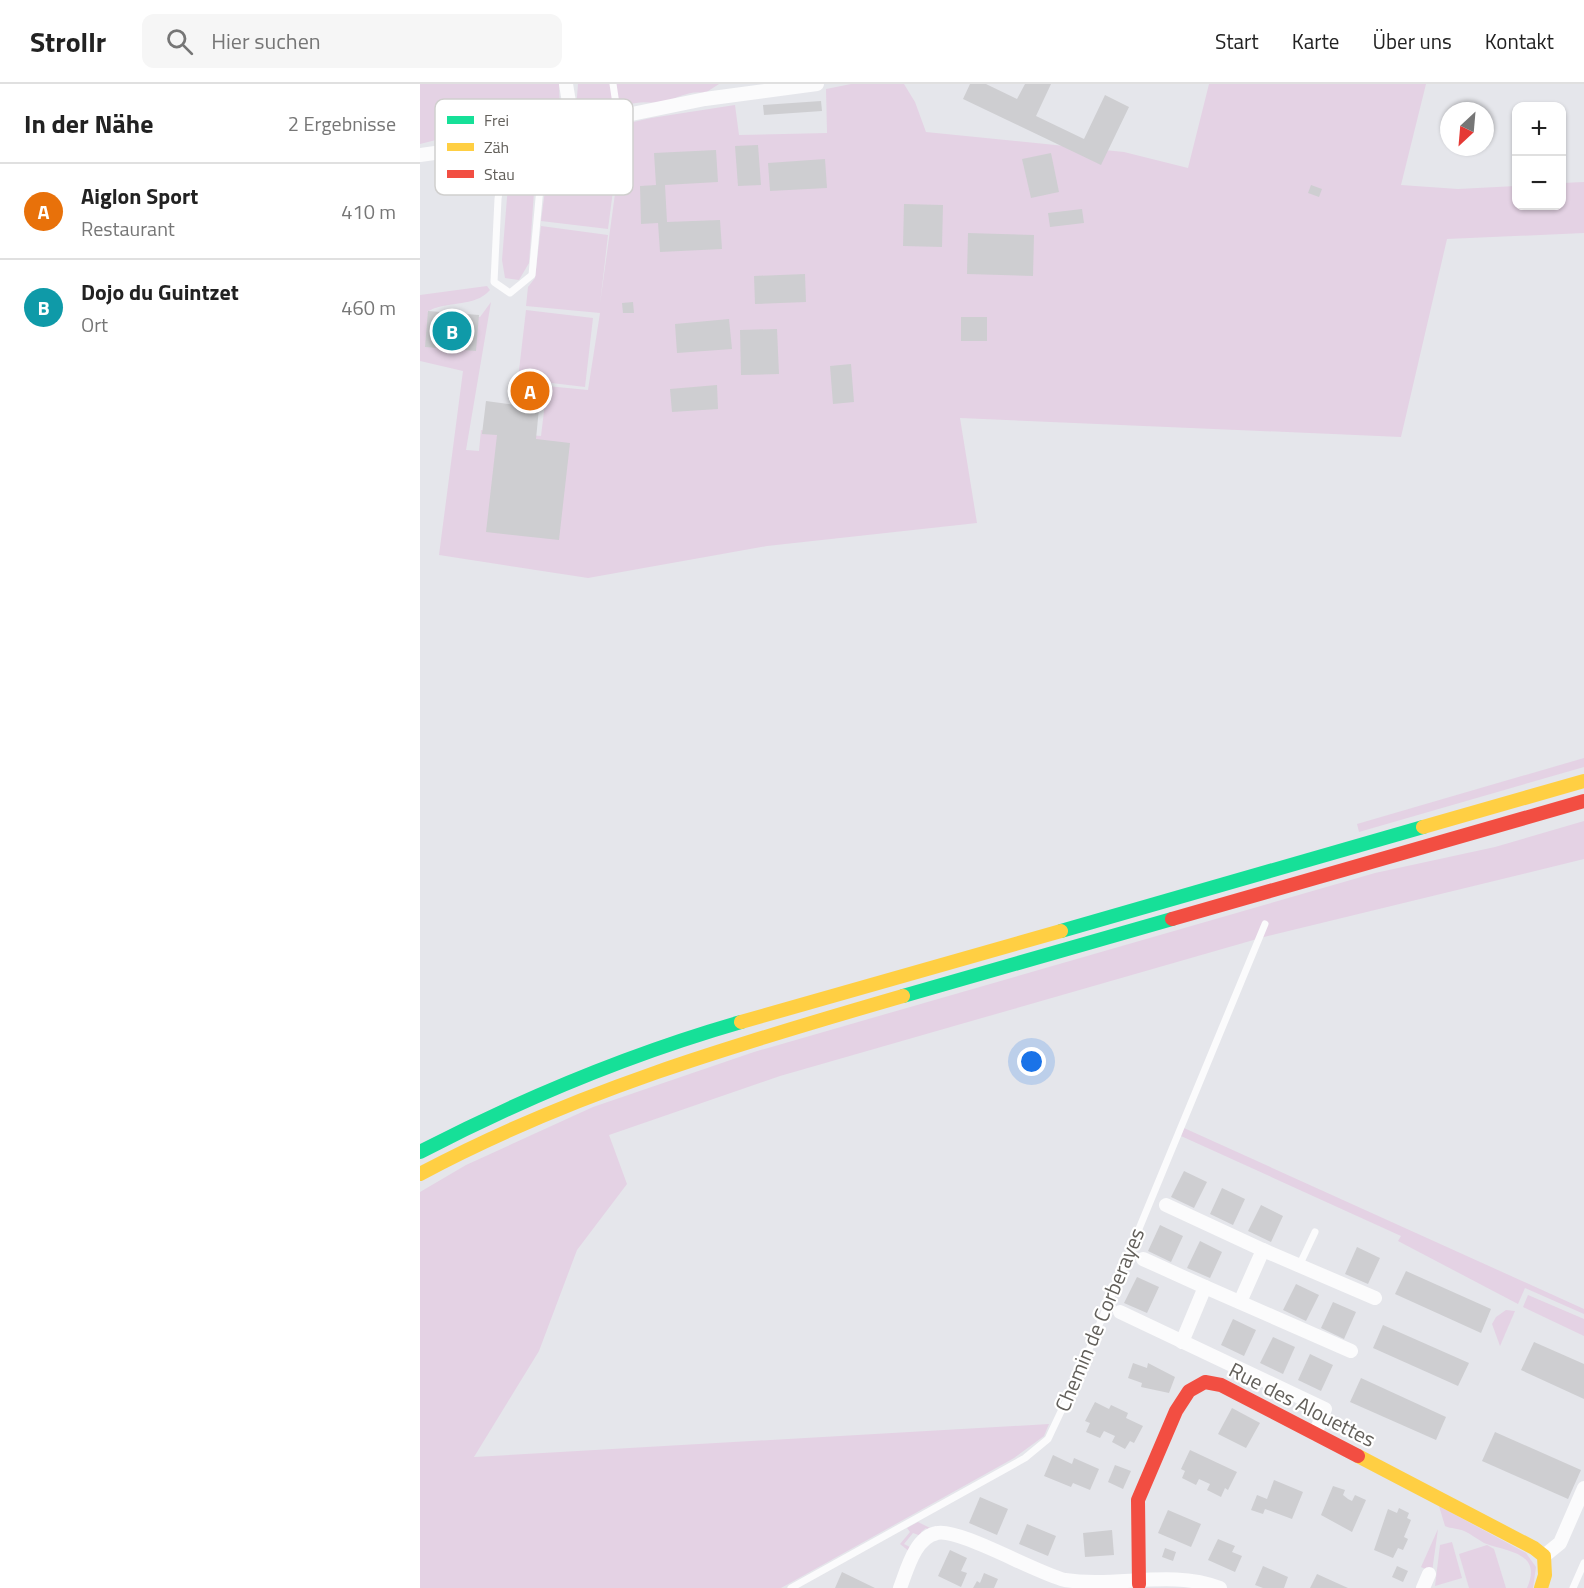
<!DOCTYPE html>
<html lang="de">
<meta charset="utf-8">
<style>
body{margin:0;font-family:"Titillium Web",sans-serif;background:#f6f6f6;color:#222}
.controls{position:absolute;right:18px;top:18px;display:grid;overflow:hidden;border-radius:12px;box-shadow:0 2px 4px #0004}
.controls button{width:54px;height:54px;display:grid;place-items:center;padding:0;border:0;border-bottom:2px solid #e0e0e0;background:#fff;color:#222;font:30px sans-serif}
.compass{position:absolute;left:1020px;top:18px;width:54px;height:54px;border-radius:50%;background:#fff;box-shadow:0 2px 4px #0004;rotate:206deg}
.you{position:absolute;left:612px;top:978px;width:21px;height:21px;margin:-15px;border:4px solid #fff;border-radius:50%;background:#1a73e8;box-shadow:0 0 0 9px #1a73e833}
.badge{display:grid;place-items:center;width:39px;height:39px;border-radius:50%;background:#908f8d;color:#fff;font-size:20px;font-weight:700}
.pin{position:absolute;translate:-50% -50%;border:3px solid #fff;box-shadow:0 2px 6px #0006}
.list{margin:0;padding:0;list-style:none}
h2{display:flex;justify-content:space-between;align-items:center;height:78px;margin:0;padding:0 24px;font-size:26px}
h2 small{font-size:20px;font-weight:400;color:#767676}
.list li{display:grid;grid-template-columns:39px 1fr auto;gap:18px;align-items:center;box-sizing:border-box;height:96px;padding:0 24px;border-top:2px solid #e0e0e0}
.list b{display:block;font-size:22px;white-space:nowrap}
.list p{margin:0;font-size:20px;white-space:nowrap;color:#767676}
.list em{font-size:20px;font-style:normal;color:#767676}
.icon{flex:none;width:33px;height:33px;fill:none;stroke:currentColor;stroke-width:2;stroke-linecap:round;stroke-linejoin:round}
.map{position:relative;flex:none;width:1164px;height:1504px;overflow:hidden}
header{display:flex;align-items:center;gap:36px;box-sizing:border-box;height:84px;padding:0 30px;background:#fff;border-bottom:2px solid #e0e0e0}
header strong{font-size:28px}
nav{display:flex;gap:33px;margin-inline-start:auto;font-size:21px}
.search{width:420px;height:54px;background:#f6f6f6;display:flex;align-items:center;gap:15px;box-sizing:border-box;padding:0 21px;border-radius:12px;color:#767676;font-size:22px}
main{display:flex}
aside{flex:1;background:#fff}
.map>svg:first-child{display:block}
.green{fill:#e4d2e4}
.building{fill:#ceced1}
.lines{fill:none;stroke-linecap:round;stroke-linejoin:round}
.lane{stroke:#fbfbfc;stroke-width:7}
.street{stroke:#fbfbfc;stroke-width:14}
.fast{stroke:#16e098;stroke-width:14}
.slow{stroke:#ffcf43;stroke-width:14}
.jam{stroke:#f24e42;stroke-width:14}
.labels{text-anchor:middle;stroke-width:4.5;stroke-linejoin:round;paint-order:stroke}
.street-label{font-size:21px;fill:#63605b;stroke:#fff}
.key{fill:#fff;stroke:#d0cfce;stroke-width:1.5}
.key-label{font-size:16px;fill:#63605b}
</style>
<header>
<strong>Strollr</strong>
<div class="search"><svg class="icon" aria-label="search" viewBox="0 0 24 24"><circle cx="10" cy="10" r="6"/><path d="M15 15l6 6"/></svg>Hier suchen</div>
<nav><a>Start</a><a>Karte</a><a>Über uns</a><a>Kontakt</a></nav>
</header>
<main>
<aside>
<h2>In der Nähe<small>2 Ergebnisse</small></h2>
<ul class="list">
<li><span class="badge" style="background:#e8710a">A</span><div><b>Aiglon Sport</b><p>Restaurant</p></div><em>410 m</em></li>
<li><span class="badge" style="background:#0f9aa8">B</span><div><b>Dojo du Guintzet</b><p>Ort</p></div><em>460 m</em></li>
</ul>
</aside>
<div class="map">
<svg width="1164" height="1504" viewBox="0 0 1164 1504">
<rect width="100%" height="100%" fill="#e5e6eb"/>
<!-- green -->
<g class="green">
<path d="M0,0H139L140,34L117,35L101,43L73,41L71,62L39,64L32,52L0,60Z"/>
<path d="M158,0H299L285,9C270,6 258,14 244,18C235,20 225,17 216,19C195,22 177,36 156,26Z"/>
<path d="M431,0H484L495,18L506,48L704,68L768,84L789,0H1006L981,101L1038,105L1096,102V122H1142V99L1164,98V149L1027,155L981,353L540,334L557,439L347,462L168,494L19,471L43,287L0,277V211L67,202L70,206C55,224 26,216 7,228L60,233L71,218L46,366L59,367L61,346L121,352L127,302L168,306L180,229L106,222L108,203L115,194L121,142L188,151L180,220L200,73L130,66L131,59L141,57L173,62L174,47L231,34L315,21L319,51L407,49L406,5Z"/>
<path d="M106,62L113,65L116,79L109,179L99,196L85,194L82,176L90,76L97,65Z"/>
<path d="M130,68L197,76L188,145L121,137Z"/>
<path d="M106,226L173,234L165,303L98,295Z"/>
<path d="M1164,674V683L939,748L937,740Z"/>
<path d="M1164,737V775L844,853L360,992L189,1051L207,1100L157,1166L119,1267L54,1373L629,1340L624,1352L594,1374L361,1504H0V1108L46,1081L173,1023L334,968L955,789L1075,763Z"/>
<path d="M764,1044L1164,1225V1230L1105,1204L1098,1220L978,1157L981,1152L761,1052Z"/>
<path d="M1108,1211L1164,1235V1252L1103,1223Z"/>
<path d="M1086,1226L1095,1227L1080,1262L1072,1240L1076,1233Z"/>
<path d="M1019,1422L1106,1469L1116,1483L1113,1504H1107C1123,1468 1087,1468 1064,1459C1057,1455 1051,1450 1044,1447C1038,1444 1031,1445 1025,1442Z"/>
<path d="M498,1438L512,1445L509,1447L506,1444L501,1448V1452L493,1449L484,1460L492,1464L490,1468L480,1460L490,1448L487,1444Z"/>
<path d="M1018,1445L1012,1488L1001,1483Z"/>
<path d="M1032,1458L1042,1494L1015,1502L1020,1461Z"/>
<path d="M1067,1461L1074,1465L1086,1504H1049L1039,1470Z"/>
</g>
<!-- building -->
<g class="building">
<path d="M550,0H566L597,15L605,0H631L616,32L664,55L685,11L709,23L681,81L543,15Z"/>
<path d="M401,17L402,27L344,31L343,21Z"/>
<path d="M338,61L341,101L318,102L315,62Z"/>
<path d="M296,66L298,98L245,101L247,138L300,136L302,165L240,168L238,139L221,140L220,102L236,101L234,69Z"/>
<path d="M631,69L639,108L611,114L602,75Z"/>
<path d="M405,75L407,104L350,107L348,79Z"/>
<path d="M891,101L902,105L899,113L888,109Z"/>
<path d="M484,120L523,121L522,163L483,162Z"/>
<path d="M662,125L664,139L630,143L628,129Z"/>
<path d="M548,149L614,151L613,192L547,190Z"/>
<path d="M385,190L386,218L335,220L334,192Z"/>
<path d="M213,218L214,229H203L202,219Z"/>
<path d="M8,227L59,231L56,267L5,263Z"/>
<rect x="541" y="233" width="26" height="24"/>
<path d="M309,235L312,265L257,269L255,240Z"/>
<path d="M357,245L359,290L321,291L320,246Z"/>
<path d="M431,280L434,318L413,320L410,282Z"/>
<path d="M297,301L298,325L252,328L250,305Z"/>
<path d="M66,317L119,324L116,355L150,359L139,456L66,448L77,351L62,350Z"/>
<path d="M764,1087L787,1098L774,1124L751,1113Z"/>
<path d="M802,1104L825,1115L813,1141L790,1130Z"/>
<path d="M841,1121L863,1132L851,1158L828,1147Z"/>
<path d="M740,1141L763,1152L751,1178L728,1167Z"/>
<path d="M780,1157L802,1168L790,1194L767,1184Z"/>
<path d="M937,1163L960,1174L948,1200L925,1190Z"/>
<path d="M986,1187L1071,1225L1061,1249L975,1210Z"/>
<path d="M717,1193L739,1203L727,1229L704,1219Z"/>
<path d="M876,1200L899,1211L886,1237L863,1226Z"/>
<path d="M913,1218L936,1228L924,1255L901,1244Z"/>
<path d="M813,1235L836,1246L824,1272L801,1261Z"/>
<path d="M963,1241L1049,1279L1038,1302L953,1264Z"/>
<path d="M853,1253L875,1263L863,1290L840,1279Z"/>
<path d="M1114,1258L1164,1280V1315L1101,1286Z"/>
<path d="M890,1270L913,1281L901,1307L878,1296Z"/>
<path d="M713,1279L727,1284L728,1279L755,1293L749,1309L721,1303L722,1299L708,1294Z"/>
<path d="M941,1294L1026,1333L1016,1356L930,1318Z"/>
<path d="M675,1318L689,1325L691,1321L708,1329L706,1334L723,1342L714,1359L710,1357L705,1365L692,1358L695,1352L684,1347L680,1354L666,1348L670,1339L665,1337Z"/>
<path d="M812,1324L840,1339L826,1364L798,1350Z"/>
<path d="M1075,1348L1161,1386L1148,1415L1062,1377Z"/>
<path d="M770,1366L817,1388L808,1406L805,1404L801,1413L787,1406L790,1400L779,1395L776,1401L762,1394L765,1387L761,1385Z"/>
<path d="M633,1371L652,1380L654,1374L679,1385L670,1406L653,1399L651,1403L624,1392Z"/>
<path d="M695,1381L711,1387L703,1405L688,1398Z"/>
<path d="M854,1396L883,1408L872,1435L845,1425L843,1430L831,1426L837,1411L847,1415Z"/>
<path d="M913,1402L925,1406L923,1411L928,1415L932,1417L935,1411L946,1416L932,1448L901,1431Z"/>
<path d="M560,1413L588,1425L577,1451L549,1439Z"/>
<path d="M979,1424L989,1429L987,1434L991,1436L984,1453L988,1455L983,1466L978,1464L973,1474L954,1466L968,1425L977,1429Z"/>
<path d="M748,1426L781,1440L771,1463L738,1449Z"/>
<path d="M607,1440L636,1452L628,1472L599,1460Z"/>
<path d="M692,1446L694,1471L665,1473L663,1449Z"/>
<path d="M798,1455L815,1462L812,1468L822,1472L815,1488L788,1476Z"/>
<path d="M745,1464L756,1468L753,1477L742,1473Z"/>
<path d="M530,1466L547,1474L541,1487L547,1489L541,1503L518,1492Z"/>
<path d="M843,1482L868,1493L864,1504H843L835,1501Z"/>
<path d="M977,1482L988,1487L983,1498L972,1493Z"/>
<path d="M422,1488L455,1504H415Z"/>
<path d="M564,1489L578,1495L574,1504H553L557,1497L560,1499Z"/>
<path d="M897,1490L928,1504H890Z"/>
</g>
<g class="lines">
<!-- lane -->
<g class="lane">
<path d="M193,0L198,33"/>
<path d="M86,59L78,115L74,198L90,209L112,191L125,49"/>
<path d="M879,1182L895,1148"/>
<path d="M371,1504L605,1374L628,1355L661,1285L845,840"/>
<path d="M1153,1504L1164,1479"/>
</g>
<!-- street -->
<g class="street">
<path d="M146,0L153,42"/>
<path d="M0,71L86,59L153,42L285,15L397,0"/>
<path d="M746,1121L843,1166L820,1218"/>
<path d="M843,1166L955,1214"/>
<path d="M723,1175L785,1203L762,1258"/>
<path d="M785,1203L931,1267"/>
<path d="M700,1228L905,1325L895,1350"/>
<path d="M1124,1472L1140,1459L1164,1404"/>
<path d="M480,1504C487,1486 495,1453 517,1449C539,1444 616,1489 645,1496C696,1504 751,1485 800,1504"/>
<path d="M1003,1504L1009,1490"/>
</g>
<!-- fast -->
<g class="fast">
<path d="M641,847L1003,743"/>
<path d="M483,912L752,835"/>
<path d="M0,1068C102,1015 210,970 321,938"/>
</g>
<!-- slow -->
<g class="slow">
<path d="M1003,743L1164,697"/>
<path d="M321,938L641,847"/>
<path d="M0,1090C153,1008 317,960 483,912"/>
<path d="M938,1372L1114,1464L1124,1472L1125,1491L1121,1504"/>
</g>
<!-- jam -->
<g class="jam">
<path d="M752,835L1164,717"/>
<path d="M719,1500L718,1416L756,1327L769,1307L785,1298L801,1301L938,1372"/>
</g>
</g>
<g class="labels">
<!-- street labels -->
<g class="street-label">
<text transform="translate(680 1236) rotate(-67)" y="7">Chemin de Corberayes</text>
<text transform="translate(882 1321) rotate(27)" y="7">Rue des Alouettes</text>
</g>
</g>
<!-- legend -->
<rect x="15" y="15" width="198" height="96" rx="9" class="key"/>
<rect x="27" y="32" width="27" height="8" fill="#16e098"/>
<rect x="27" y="59" width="27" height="8" fill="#ffcf43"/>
<rect x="27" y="86" width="27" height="8" fill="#f24e42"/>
<g class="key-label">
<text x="64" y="42">Frei</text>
<text x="64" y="69">Zäh</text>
<text x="64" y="96">Stau</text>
</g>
</svg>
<div class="controls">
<button>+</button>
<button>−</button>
</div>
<svg class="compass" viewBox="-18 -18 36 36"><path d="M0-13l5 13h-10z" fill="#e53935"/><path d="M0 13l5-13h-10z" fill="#767676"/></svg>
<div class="you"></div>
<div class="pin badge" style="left:110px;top:307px;background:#e8710a">A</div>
<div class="pin badge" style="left:32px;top:247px;background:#0f9aa8">B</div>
</div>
</main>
